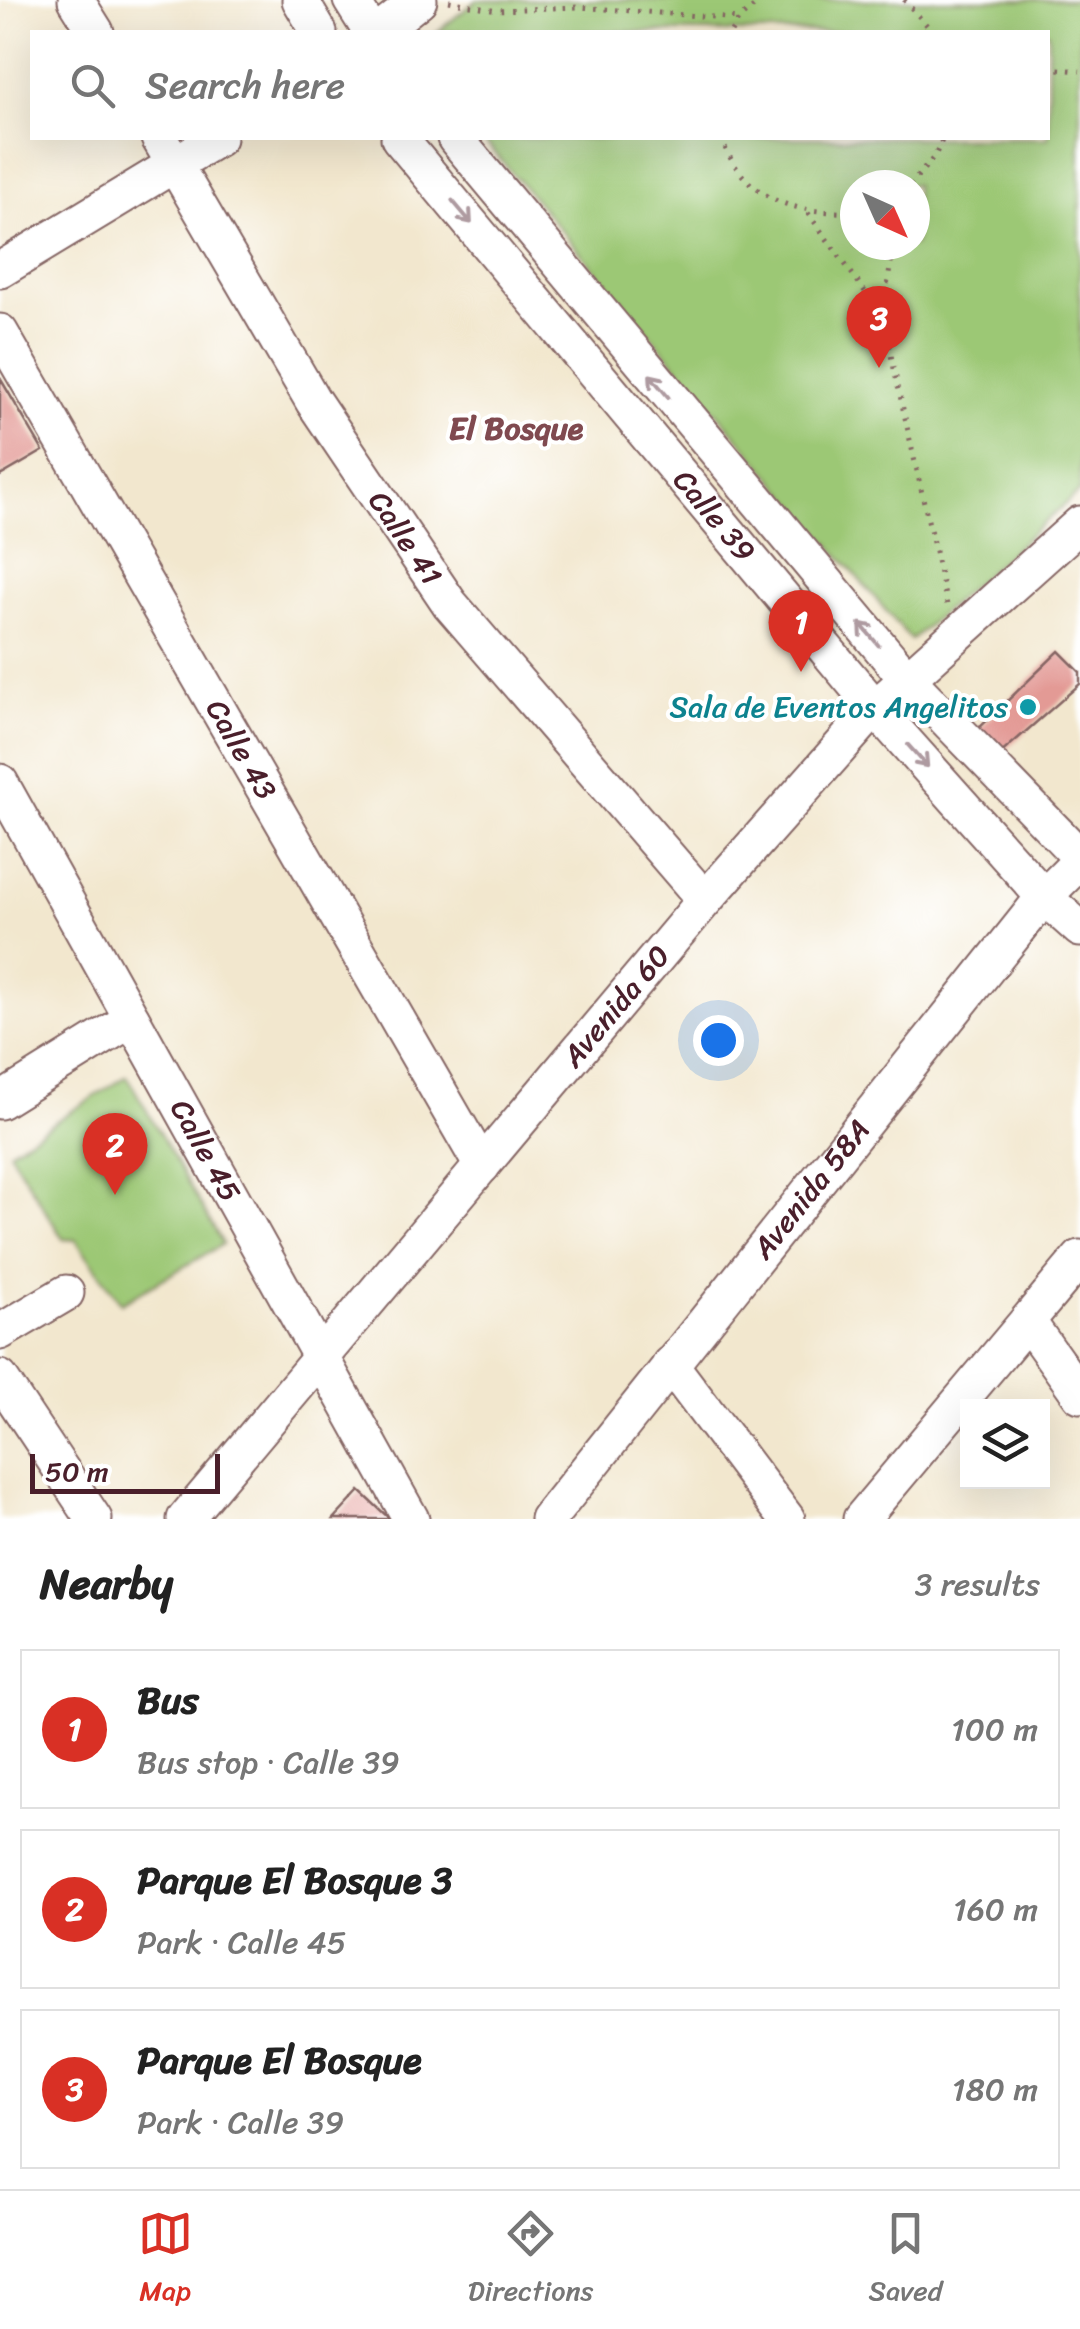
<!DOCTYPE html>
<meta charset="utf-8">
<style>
body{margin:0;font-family:Sriracha,sans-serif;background:#f6f6f6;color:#222}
.controls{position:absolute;right:30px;bottom:30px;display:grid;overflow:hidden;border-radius:0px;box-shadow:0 10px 40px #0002}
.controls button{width:90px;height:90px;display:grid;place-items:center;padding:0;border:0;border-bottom:2px solid #e0e0e0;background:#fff;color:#222;font:50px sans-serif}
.compass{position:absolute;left:840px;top:170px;width:90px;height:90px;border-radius:50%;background:#fff;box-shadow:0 10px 40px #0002;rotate:135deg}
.scale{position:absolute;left:30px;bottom:25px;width:190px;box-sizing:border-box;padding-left:10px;border:5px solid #4a1f2b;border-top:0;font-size:28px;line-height:35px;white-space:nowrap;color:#4a1f2b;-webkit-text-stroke:8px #fff;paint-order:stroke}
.you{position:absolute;left:718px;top:1040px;width:35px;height:35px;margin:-25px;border:8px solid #fff;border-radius:50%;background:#1a73e8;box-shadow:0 0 0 15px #1a73e833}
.badge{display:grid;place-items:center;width:65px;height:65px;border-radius:50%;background:#d93025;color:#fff;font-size:32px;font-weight:700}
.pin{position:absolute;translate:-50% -82px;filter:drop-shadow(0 2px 5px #0008)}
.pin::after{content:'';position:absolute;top:52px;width:35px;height:30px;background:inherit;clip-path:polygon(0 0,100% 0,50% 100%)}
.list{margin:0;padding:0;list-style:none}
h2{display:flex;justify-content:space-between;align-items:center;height:130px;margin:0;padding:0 40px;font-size:42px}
h2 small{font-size:32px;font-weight:400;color:#767676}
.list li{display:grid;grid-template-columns:65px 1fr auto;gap:30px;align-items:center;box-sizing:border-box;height:160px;margin:0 20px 20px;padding:0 20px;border:2px solid #e0e0e0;border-radius:0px}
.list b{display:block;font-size:38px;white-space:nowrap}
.list p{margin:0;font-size:32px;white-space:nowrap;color:#767676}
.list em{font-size:32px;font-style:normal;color:#767676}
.icon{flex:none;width:55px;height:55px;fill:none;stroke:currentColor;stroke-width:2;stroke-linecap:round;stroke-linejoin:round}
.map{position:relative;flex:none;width:1080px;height:1519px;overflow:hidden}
.search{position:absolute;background:#fff;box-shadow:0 10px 40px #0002;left:30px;right:30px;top:30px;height:110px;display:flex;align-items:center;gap:25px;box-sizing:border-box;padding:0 35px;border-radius:0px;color:#767676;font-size:38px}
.sheet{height:670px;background:#fff}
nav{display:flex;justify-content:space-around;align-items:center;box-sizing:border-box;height:140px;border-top:2px solid #e0e0e0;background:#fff;font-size:28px;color:#767676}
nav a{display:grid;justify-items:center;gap:5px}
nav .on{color:#d93025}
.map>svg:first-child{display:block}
.green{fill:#9cc875;stroke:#737450;stroke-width:2.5;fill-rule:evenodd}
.building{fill:#e39a95}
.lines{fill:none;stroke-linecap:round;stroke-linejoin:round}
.minor-casing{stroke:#856564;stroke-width:39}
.path{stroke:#856564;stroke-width:5;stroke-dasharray:2.5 8;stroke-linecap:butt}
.minor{stroke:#fff;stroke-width:35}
.oneway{stroke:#ae9aa0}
.culture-dot{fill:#0f9aa8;stroke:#fff;stroke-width:4}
.labels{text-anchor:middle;stroke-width:8;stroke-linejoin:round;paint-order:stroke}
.street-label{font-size:30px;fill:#4a1f2b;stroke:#fff}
.culture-label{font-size:30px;fill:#0d838f;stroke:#fff;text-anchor:end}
.neighbourhood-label{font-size:32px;font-weight:bold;fill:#804a50;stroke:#fff}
</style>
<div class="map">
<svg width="1080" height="1519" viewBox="0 0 1080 1519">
<rect width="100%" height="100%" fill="#fff"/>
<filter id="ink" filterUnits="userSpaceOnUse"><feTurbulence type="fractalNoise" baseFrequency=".01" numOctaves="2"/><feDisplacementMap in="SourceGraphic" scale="20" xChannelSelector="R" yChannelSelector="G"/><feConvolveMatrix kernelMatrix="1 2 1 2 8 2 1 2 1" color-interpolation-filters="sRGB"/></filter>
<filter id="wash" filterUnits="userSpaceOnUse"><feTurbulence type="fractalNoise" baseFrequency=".0048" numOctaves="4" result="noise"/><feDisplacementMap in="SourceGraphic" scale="40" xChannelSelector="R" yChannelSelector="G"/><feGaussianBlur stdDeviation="2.25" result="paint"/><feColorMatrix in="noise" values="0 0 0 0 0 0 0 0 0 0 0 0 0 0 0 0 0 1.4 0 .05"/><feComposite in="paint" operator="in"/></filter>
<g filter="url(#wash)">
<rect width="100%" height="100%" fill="#f2e7ce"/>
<!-- green -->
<g class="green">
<path d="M477,0H1080V491L911,640L482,138H1048V32H437ZM855,185H915V245H855Z"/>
<path d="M127,1076L223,1244L121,1303L76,1240L63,1239L9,1151Z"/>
</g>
<g id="blocks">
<!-- building -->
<g class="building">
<path d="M0,378L43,451L0,476Z"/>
<path d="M1059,651L1080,672V684L999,755L977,730Z"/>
<path d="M360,1491L390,1519H334Z"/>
</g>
</g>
</g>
<g filter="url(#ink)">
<use href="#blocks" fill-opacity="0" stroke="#856564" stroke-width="2.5"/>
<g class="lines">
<defs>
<g id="minor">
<path d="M76,0L96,32"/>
<path d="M300,0L319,32"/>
<path d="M351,0L371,32"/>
<path d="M379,32L419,0"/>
<path id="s1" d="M159,138L313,401L450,604L705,900"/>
<path id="s2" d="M399,138L875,708L1044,897L1080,929"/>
<path d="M455,138L907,679L1080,857"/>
<path d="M0,270L218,138"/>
<path id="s3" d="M0,332L482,1166"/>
<path id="s4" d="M0,782L411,1519"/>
<path d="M0,1101L132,1019"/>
<path d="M1028,1322L1080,1395"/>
<path d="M0,1332L66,1293"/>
<path d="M670,1364L787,1519"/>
<path d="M0,1378L94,1519"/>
<path id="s5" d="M185,1519L705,900L875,708L1080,524"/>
<path id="s6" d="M548,1519L1044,897L1080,861"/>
<path d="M861,1519L1080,1258"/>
</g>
</defs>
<!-- minor casing -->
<use href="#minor" class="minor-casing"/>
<!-- path -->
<g class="path">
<path d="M904,0L933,32"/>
<path d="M449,1L497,10L579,7L739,19"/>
<path d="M731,32L739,19L762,0"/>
<path d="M1048,68L1080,71"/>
<path d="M721,138C745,201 794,214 855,212"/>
<path d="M910,185L935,156L943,138"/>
<path d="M808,213L882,315L947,605"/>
<path d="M882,315L894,245"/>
</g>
<!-- minor -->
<use href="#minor" class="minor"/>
</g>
<!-- one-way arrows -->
<defs><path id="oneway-shaft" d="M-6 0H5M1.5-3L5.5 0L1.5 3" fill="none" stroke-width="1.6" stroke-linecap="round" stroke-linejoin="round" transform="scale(2.5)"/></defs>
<g class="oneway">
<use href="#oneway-shaft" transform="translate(462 212) rotate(50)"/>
<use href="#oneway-shaft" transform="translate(659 386) rotate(-130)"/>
<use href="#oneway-shaft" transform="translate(869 634) rotate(-130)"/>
<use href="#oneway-shaft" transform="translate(918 756) rotate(48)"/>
</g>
</g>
<!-- markers -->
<circle class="culture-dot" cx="1028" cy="707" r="10"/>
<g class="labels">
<!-- street labels -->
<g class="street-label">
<text dy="10" stroke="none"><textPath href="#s2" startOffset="492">Calle 39</textPath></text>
<text dy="10" stroke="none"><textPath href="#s1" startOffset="470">Calle 41</textPath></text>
<text dy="10" stroke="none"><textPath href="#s3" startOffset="482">Calle 43</textPath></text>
<text dy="10" stroke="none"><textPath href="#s5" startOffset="670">Avenida 60</textPath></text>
<text dy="10" stroke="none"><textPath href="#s4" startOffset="422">Calle 45</textPath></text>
<text dy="10" stroke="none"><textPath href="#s6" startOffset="422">Avenida 58A</textPath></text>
</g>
<!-- culture labels -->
<g class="culture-label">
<text x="1008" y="717">Sala de Eventos Angelitos</text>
</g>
<!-- neighbourhood labels -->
<g class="neighbourhood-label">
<text x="516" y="439">El Bosque</text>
</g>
</g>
</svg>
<div class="controls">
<button><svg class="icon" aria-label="layers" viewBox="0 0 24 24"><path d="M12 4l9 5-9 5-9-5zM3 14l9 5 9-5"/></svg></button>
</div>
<svg class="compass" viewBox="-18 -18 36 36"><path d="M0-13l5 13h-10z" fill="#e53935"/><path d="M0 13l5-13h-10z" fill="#767676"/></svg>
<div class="scale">50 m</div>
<div class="you"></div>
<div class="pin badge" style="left:801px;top:672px">1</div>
<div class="pin badge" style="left:115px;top:1195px">2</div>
<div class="pin badge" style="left:879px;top:368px">3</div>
<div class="search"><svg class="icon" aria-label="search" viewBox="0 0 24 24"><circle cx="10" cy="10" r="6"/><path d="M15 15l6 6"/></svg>Search here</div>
</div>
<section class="sheet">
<h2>Nearby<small>3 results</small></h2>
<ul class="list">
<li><span class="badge">1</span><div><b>Bus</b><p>Bus stop · Calle 39</p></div><em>100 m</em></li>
<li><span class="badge">2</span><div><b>Parque El Bosque 3</b><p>Park · Calle 45</p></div><em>160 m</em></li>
<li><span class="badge">3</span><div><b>Parque El Bosque</b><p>Park · Calle 39</p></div><em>180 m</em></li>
</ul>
</section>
<nav>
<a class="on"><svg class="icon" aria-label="map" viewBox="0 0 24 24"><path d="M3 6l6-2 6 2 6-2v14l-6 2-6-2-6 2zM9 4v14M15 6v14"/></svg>Map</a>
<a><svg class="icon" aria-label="directions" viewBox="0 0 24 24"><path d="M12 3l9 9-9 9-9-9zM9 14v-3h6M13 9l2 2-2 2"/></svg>Directions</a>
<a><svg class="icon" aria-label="saved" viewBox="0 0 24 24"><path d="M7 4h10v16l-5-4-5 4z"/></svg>Saved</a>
</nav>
